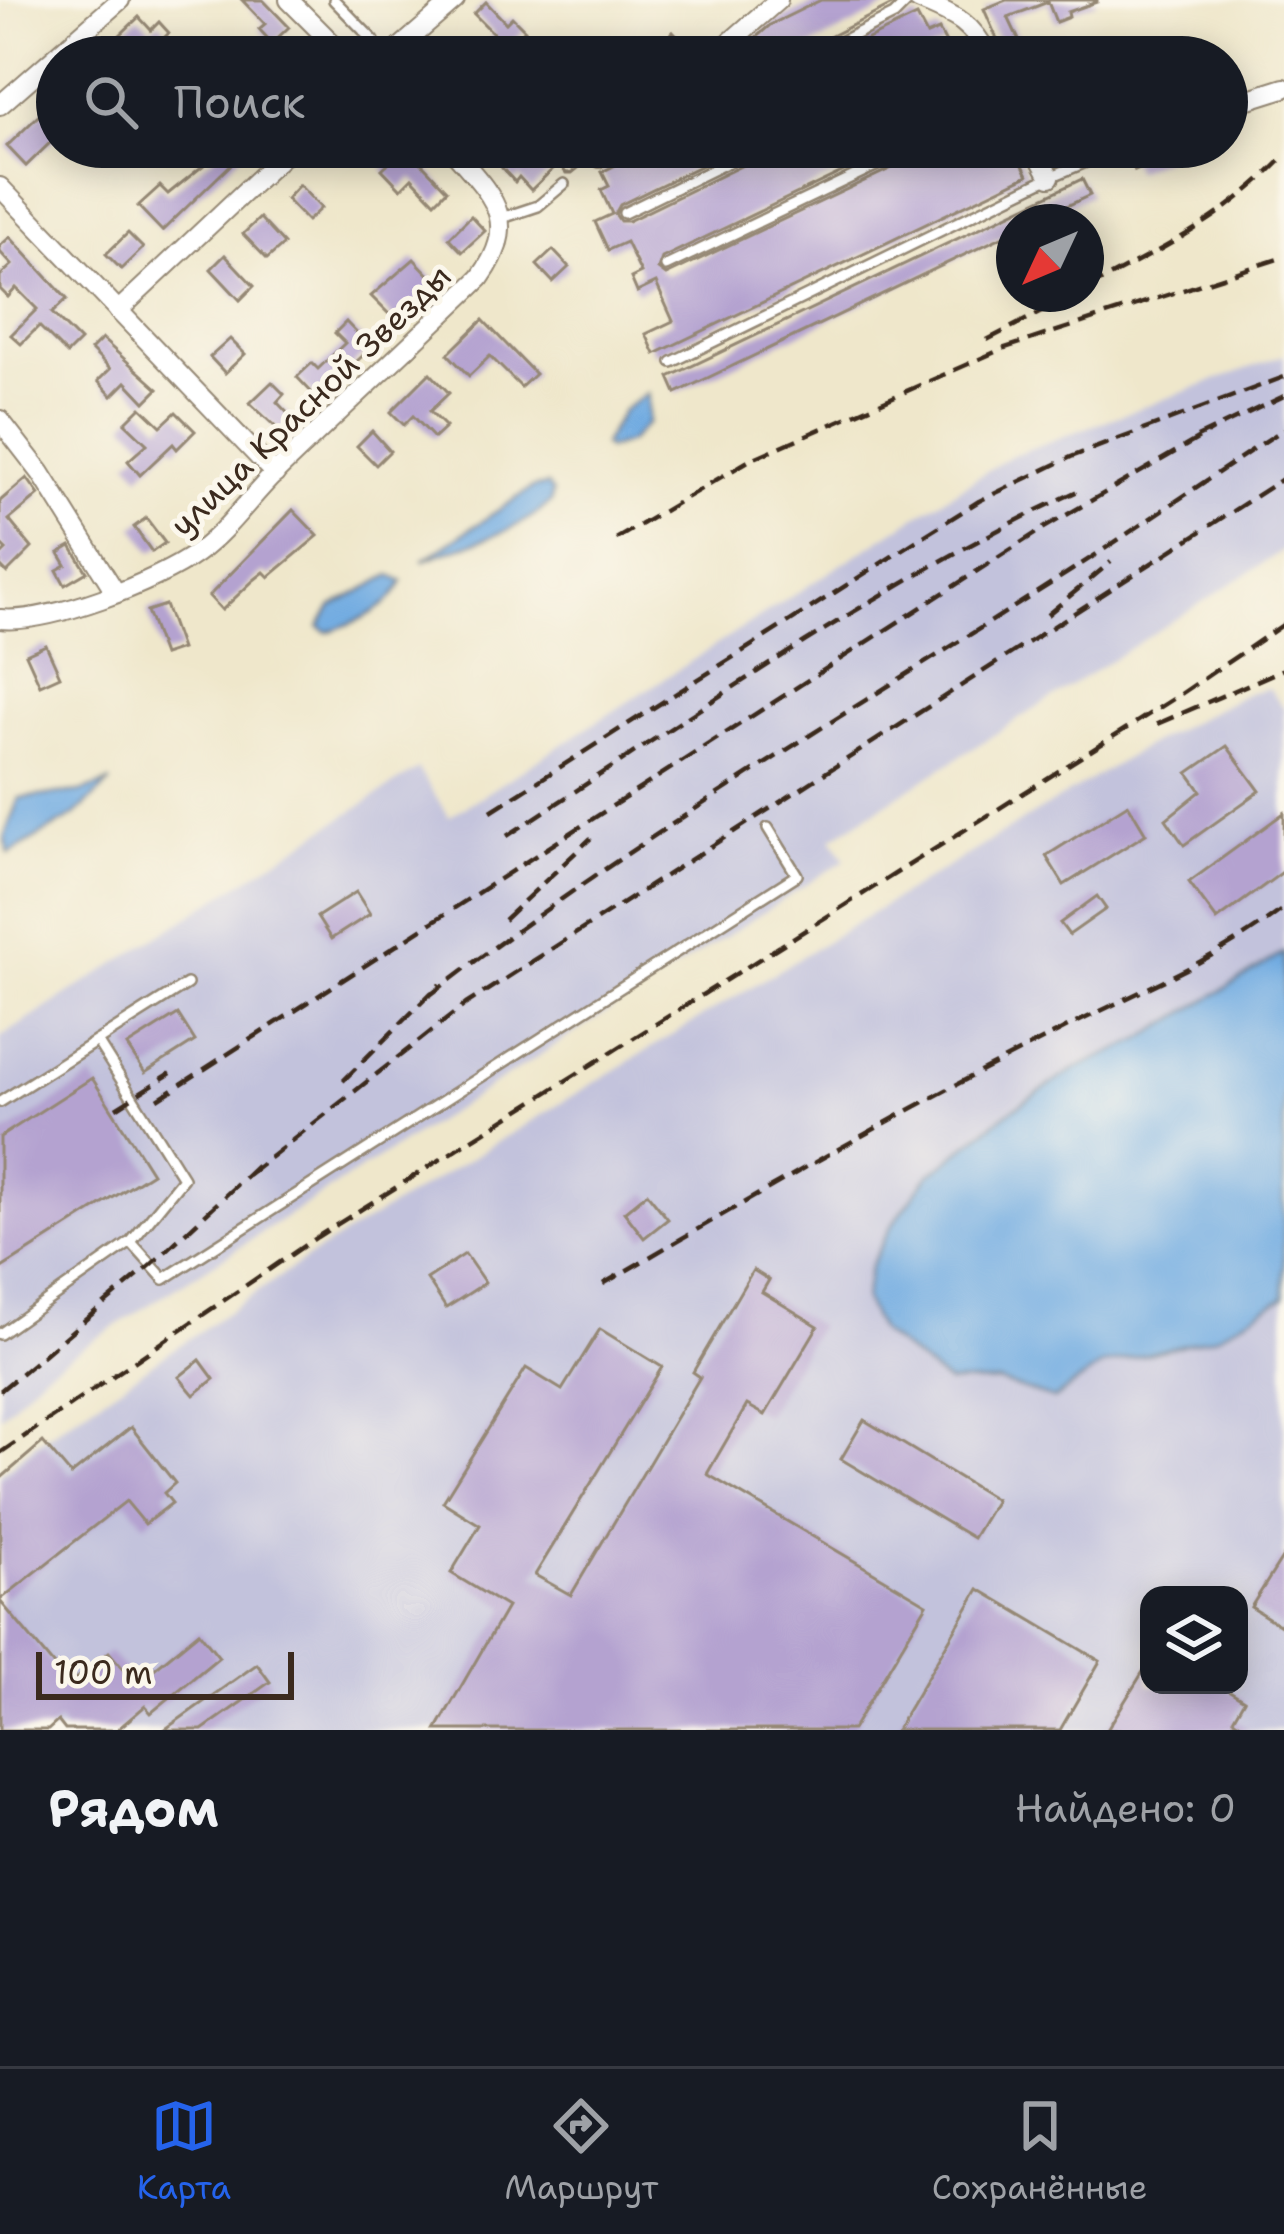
<!DOCTYPE html>
<html lang="ru">
<meta charset="utf-8">
<style>
body{margin:0;font-family:"Shantell Sans",sans-serif;background:#242831;color:#f1f3f6}
.controls{position:absolute;right:36px;bottom:36px;display:grid;overflow:hidden;border-radius:24px;box-shadow:0 6px 30px #0003}
.controls button{width:108px;height:108px;display:grid;place-items:center;padding:0;border:0;border-bottom:3px solid #363941;background:#171b24;color:#f1f3f6;font:60px sans-serif}
.compass{position:absolute;left:996px;top:204px;width:108px;height:108px;border-radius:50%;background:#171b24;box-shadow:0 6px 30px #0003;rotate:226deg}
.scale{position:absolute;left:36px;bottom:30px;width:258px;box-sizing:border-box;padding-left:12px;border:6px solid #3b2a1e;border-top:0;font-size:33px;line-height:42px;white-space:nowrap;color:#3b2a1e;-webkit-text-stroke:9px #fbf7ec;paint-order:stroke}
.list{margin:0;padding:0;list-style:none}
h2{display:flex;justify-content:space-between;align-items:center;height:156px;margin:0;padding:0 48px;font-size:51px}
h2 small{font-size:39px;font-weight:400;color:#9ea1a6}
.icon{flex:none;width:66px;height:66px;fill:none;stroke:currentColor;stroke-width:2;stroke-linecap:round;stroke-linejoin:round}
.map{position:relative;flex:none;width:1284px;height:1730px;overflow:hidden}
.search{position:absolute;background:#171b24;box-shadow:0 6px 30px #0003;left:36px;right:36px;top:36px;height:132px;display:flex;align-items:center;gap:30px;box-sizing:border-box;padding:0 42px;border-radius:66px;color:#9ea1a6;font-size:45px}
.sheet{height:336px;background:#171b24}
nav{display:flex;justify-content:space-around;align-items:center;box-sizing:border-box;height:168px;border-top:3px solid #363941;background:#171b24;font-size:33px;color:#9ea1a6}
nav a{display:grid;justify-items:center;gap:6px}
nav .on{color:#2563eb}
.map>svg:first-child{display:block}
.industrial{fill:#c2c2dc;fill-rule:evenodd}
.water{fill:#71abe1;stroke:#566a80;stroke-width:3}
.building{fill:#b4a2d0}
.lines{fill:none;stroke-linecap:round;stroke-linejoin:round}
.service-casing{stroke:#958874;stroke-width:14}
.minor-casing{stroke:#958874;stroke-width:22}
.service{stroke:#fff;stroke-width:9}
.minor{stroke:#fff;stroke-width:18}
.rail{stroke:#3b2a1e;stroke-width:4.5;stroke-dasharray:18 9;stroke-linecap:butt}
.labels{text-anchor:middle;stroke-width:10;stroke-linejoin:round;paint-order:stroke}
.street-label{font-size:33px;fill:#3b2a1e;stroke:#fbf7ec}
</style>
<div class="map">
<svg width="1284" height="1730" viewBox="0 0 1284 1730">
<rect width="100%" height="100%" fill="#fbf7ec"/>
<filter id="ink" filterUnits="userSpaceOnUse"><feTurbulence type="fractalNoise" baseFrequency=".00833" numOctaves="2"/><feDisplacementMap in="SourceGraphic" scale="24" xChannelSelector="R" yChannelSelector="G"/><feConvolveMatrix kernelMatrix="1 2 1 2 8 2 1 2 1" color-interpolation-filters="sRGB"/></filter>
<filter id="wash" filterUnits="userSpaceOnUse"><feTurbulence type="fractalNoise" baseFrequency=".004" numOctaves="4" result="noise"/><feDisplacementMap in="SourceGraphic" scale="48" xChannelSelector="R" yChannelSelector="G"/><feGaussianBlur stdDeviation="2.7" result="paint"/><feColorMatrix in="noise" values="0 0 0 0 0 0 0 0 0 0 0 0 0 0 0 0 0 1.4 0 .05"/><feComposite in="paint" operator="in"/></filter>
<g filter="url(#wash)">
<rect width="100%" height="100%" fill="#efe7cb"/>
<!-- industrial -->
<g class="industrial">
<path d="M1284,355V550L832,838L845,860L44,1372L0,1417V1038L418,769L449,817L1010,456Z"/>
<path d="M1269,688L1284,708V1730H0V1474L36,1443L307,1258L1149,744L1248,693ZM1149,1595H1239V1685H1149Z"/>
</g>
<!-- water -->
<g class="water">
<path d="M648,393V423L629,442L607,449L603,445L623,410Z"/>
<path d="M547,485L552,492L551,502C515,535 466,543 422,561L532,488Z"/>
<path d="M391,575L403,581C390,610 356,622 327,632L319,627L331,607Z"/>
<path d="M111,782L75,815L9,854L4,838L19,798L81,792Z"/>
<path d="M1284,953V1297L1216,1336L1101,1366L1054,1399L998,1382L948,1383L880,1332L864,1300L870,1267L890,1228L928,1176L1007,1113L1075,1069L1140,1040Z"/>
</g>
<g id="blocks">
<!-- building -->
<g class="building">
<path d="M242,0H263L289,27L272,43L259,29L265,24Z"/>
<path d="M821,0H889L892,5L806,49L801,57H750L745,47L770,25Z"/>
<path d="M1006,0H1097V2L1068,12L1069,17L1056,22L1048,2L1008,17L1027,57H1005L984,9Z"/>
<path d="M486,2L506,23L512,17L525,30L500,53L488,40L494,34L474,14Z"/>
<path d="M917,16L927,35L939,30L946,43L917,57H830Z"/>
<path d="M139,17L151,30L159,22L169,33L144,57H97Z"/>
<path d="M673,32L697,57H668L658,47Z"/>
<path d="M57,98V136L26,166L7,146Z"/>
<path d="M226,147H249L162,231L138,206L160,186L168,194Z"/>
<path d="M406,147L447,190L435,202L412,178L401,189L382,169Z"/>
<path d="M578,147H604L572,173H566L558,163Z"/>
<path d="M651,147H739L620,205L615,214L620,221H628L763,155L768,147H894L662,258L658,269L666,275L919,155L924,147H1014L1028,175L655,354L646,334L673,321L656,283L637,292L631,278L641,273L626,242L608,250L595,222L612,214L601,190L609,186L602,172Z"/>
<path d="M1153,147H1189L1135,171L1129,157Z"/>
<path d="M517,154L529,167L543,154L555,167L531,190L519,177L515,182L502,168Z"/>
<path d="M1082,179L1090,195L1033,222H1014V231L676,393L669,377Z"/>
<path d="M299,185L321,208L307,221L286,199Z"/>
<path d="M471,216L485,231L462,252L449,238Z"/>
<path d="M260,218L284,244L267,259L243,234Z"/>
<path d="M128,233L143,248L121,269L106,254Z"/>
<path d="M10,237L67,299L52,313L80,341L67,354L39,326L21,344L11,335L37,309L16,288L8,297L0,289V276L12,265L0,252V246Z"/>
<path d="M553,250L569,267L553,282L537,265Z"/>
<path d="M225,255L254,286L240,300L211,269Z"/>
<path d="M414,259L436,282L397,322L371,296Z"/>
<path d="M483,320L535,374L521,387L490,356L469,376L448,354Z"/>
<path d="M346,322L371,348L317,398L297,377L312,363L318,369L345,343L335,333Z"/>
<path d="M102,339L158,389L145,402L126,382L112,396L98,381L110,369L91,350Z"/>
<path d="M230,339L245,354L225,373L210,357Z"/>
<path d="M430,373L449,393L430,411L446,427L434,438L413,416L404,425L391,412Z"/>
<path d="M272,382L284,394L277,402L294,420L281,432L250,403Z"/>
<path d="M141,407L161,426L176,412L195,431L177,449L173,444L140,475L128,461L147,444L125,423Z"/>
<path d="M372,431L390,451L376,465L357,446Z"/>
<path d="M27,478L39,495L9,520L32,548L7,573L0,566V556L6,550L0,544V501Z"/>
<path d="M293,510L318,536L269,577L264,572L254,580L222,610L209,596Z"/>
<path d="M146,518L165,543L152,552L134,527Z"/>
<path d="M71,546L87,572L65,585L57,570L66,565L59,553Z"/>
<path d="M165,605L181,649L163,655L147,611Z"/>
<path d="M46,645L60,676L40,685L26,654Z"/>
<path d="M1227,746L1260,791L1184,845L1166,819L1201,791L1188,773Z"/>
<path d="M1128,804L1146,834L1064,885L1046,856Z"/>
<path d="M1284,813V871L1217,920L1189,882Z"/>
<path d="M356,892L370,914L331,939L317,917Z"/>
<path d="M1097,896L1106,909L1069,935L1060,923Z"/>
<path d="M178,1014L195,1041L145,1073L127,1046Z"/>
<path d="M92,1078L152,1173L0,1269V1137Z"/>
<path d="M647,1193L668,1219L644,1238L624,1212Z"/>
<path d="M465,1254L485,1283L446,1308L427,1279Z"/>
<path d="M753,1270L769,1280L762,1292L818,1326L765,1415L747,1405L707,1474L927,1604L852,1730H436L507,1607L451,1573L480,1525L443,1502L526,1368L562,1390L600,1329L662,1367L535,1575L571,1595L700,1377L693,1372Z"/>
<path d="M200,1360L214,1379L194,1395L179,1377Z"/>
<path d="M864,1420L996,1500L973,1538L841,1459Z"/>
<path d="M131,1427L175,1483L164,1493L172,1503L145,1524L126,1501L0,1600V1479L43,1442L71,1475Z"/>
<path d="M1284,1555V1628L1251,1607Z"/>
<path d="M979,1589L1100,1661L1060,1730H896Z"/>
<path d="M0,1601L69,1684L109,1652L136,1684L199,1632L219,1657L151,1713L145,1706L117,1730H65L58,1721L48,1730H0Z"/>
<path d="M1149,1662V1685H1220L1244,1700L1233,1719L1250,1730H1107Z"/>
<path d="M257,1664L270,1682L202,1730H164Z"/>
</g>
</g>
</g>
<g filter="url(#ink)">
<use href="#blocks" fill-opacity="0" stroke="#958874" stroke-width="3"/>
<g class="lines">
<defs>
<g id="service">
<path d="M334,0L374,41"/>
<path d="M810,57L894,15L909,0"/>
<path d="M942,57L980,39"/>
<path d="M599,162L630,147"/>
<path d="M624,213L759,147"/>
<path d="M502,218L538,206L564,184"/>
<path d="M666,266L915,147"/>
<path d="M672,362L1050,177L1122,147"/>
<path d="M0,1102L187,984"/>
<path d="M131,1242L164,1279L797,875L768,828"/>
<path d="M0,1334L131,1242L183,1178L97,1041"/>
</g>
<g id="minor">
<path d="M289,0L346,57"/>
<path d="M918,0C953,15 971,20 989,57"/>
<path d="M389,57L455,0"/>
<path d="M713,57L778,0"/>
<path d="M0,105L120,0"/>
<path d="M1227,106L1284,88"/>
<path d="M1034,147L1050,177"/>
<path d="M0,187L275,474"/>
<path d="M118,311L292,147"/>
<path d="M0,420L41,473L116,593"/>
<path d="M0,619C49,624 157,582 197,553C226,532 249,499 274,474C342,408 412,344 480,278C523,219 490,194 450,147"/>
</g>
</defs>
<!-- service casing -->
<use href="#service" class="service-casing"/>
<!-- minor casing -->
<use href="#minor" class="minor-casing"/>
<!-- service -->
<use href="#service" class="service"/>
<!-- minor -->
<use href="#minor" class="minor"/>
<!-- rail -->
<g class="rail">
<path d="M1086,289C1162,249 1223,220 1284,157"/>
<path d="M987,340L1076,294"/>
<path d="M1197,437L1284,396"/>
<path d="M616,539L750,460L1002,349L1284,257"/>
<path d="M1047,615L1111,562"/>
<path d="M1157,724L1284,669"/>
<path d="M491,811L979,501L1071,457L1284,377"/>
<path d="M507,836C695,714 878,583 1082,489"/>
<path d="M504,920L591,838"/>
<path d="M429,996C633,839 855,709 1072,570C1144,524 1213,475 1284,429"/>
<path d="M343,1081L440,984"/>
<path d="M158,1099L1044,528L1213,430"/>
<path d="M116,1108L171,1073"/>
<path d="M248,1175L466,1004L1284,478"/>
<path d="M603,1284C753,1197 904,1109 1060,1031C1136,992 1216,961 1284,908"/>
<path d="M0,1391L151,1265L257,1166"/>
<path d="M0,1453L317,1237L1178,696L1284,624"/>
</g>
</g>
</g>
<g class="labels">
<!-- street labels -->
<g class="street-label">
<text transform="translate(310 400) rotate(-44)" y="12">улица Красной Звезды</text>
</g>
</g>
</svg>
<div class="controls">
<button><svg class="icon" aria-label="layers" viewBox="0 0 24 24"><path d="M12 4l9 5-9 5-9-5zM3 14l9 5 9-5"/></svg></button>
</div>
<svg class="compass" viewBox="-18 -18 36 36"><path d="M0-13l5 13h-10z" fill="#e53935"/><path d="M0 13l5-13h-10z" fill="#9ea1a6"/></svg>
<div class="scale">100 m</div>
<div class="search"><svg class="icon" aria-label="search" viewBox="0 0 24 24"><circle cx="10" cy="10" r="6"/><path d="M15 15l6 6"/></svg>Поиск</div>
</div>
<section class="sheet">
<h2>Рядом<small>Найдено: 0</small></h2>
<ul class="list">
</ul>
</section>
<nav>
<a class="on"><svg class="icon" aria-label="map" viewBox="0 0 24 24"><path d="M3 6l6-2 6 2 6-2v14l-6 2-6-2-6 2zM9 4v14M15 6v14"/></svg>Карта</a>
<a><svg class="icon" aria-label="directions" viewBox="0 0 24 24"><path d="M12 3l9 9-9 9-9-9zM9 14v-3h6M13 9l2 2-2 2"/></svg>Маршрут</a>
<a><svg class="icon" aria-label="saved" viewBox="0 0 24 24"><path d="M7 4h10v16l-5-4-5 4z"/></svg>Сохранённые</a>
</nav>
